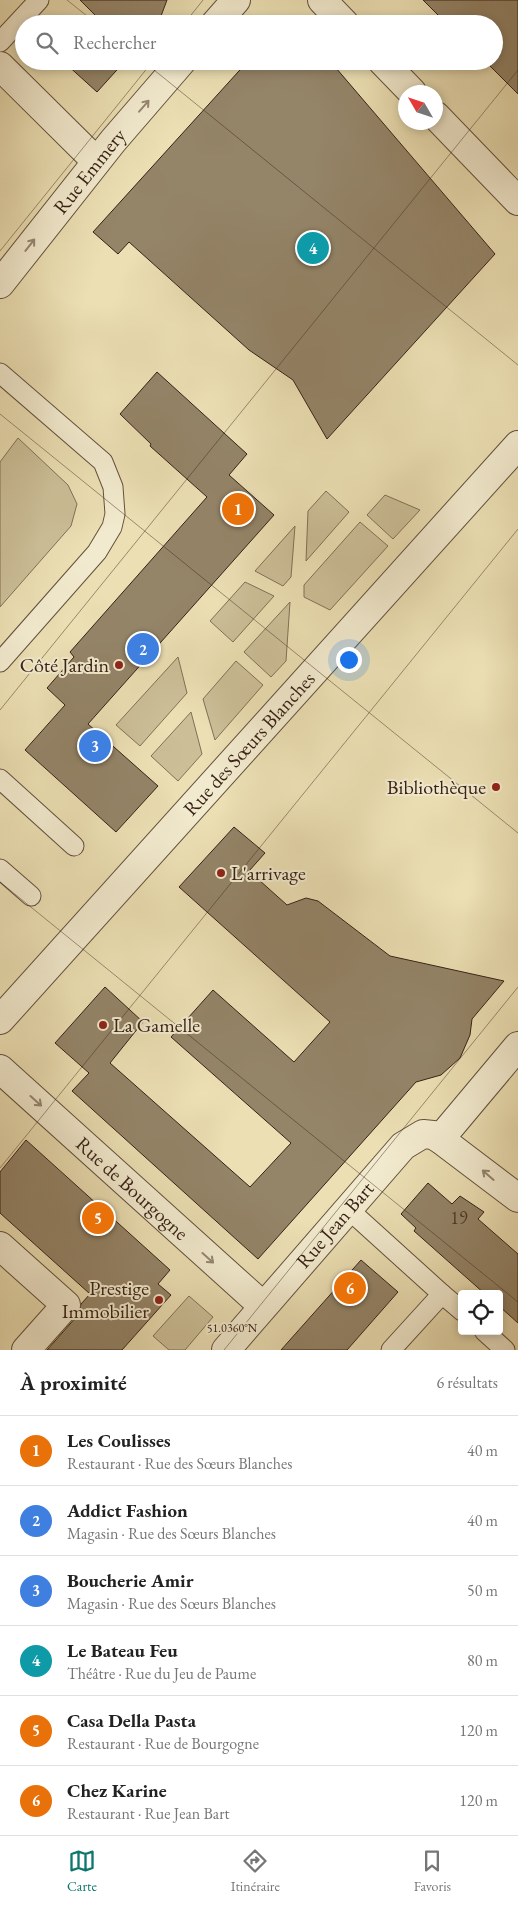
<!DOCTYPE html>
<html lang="fr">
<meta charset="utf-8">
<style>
body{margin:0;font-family:"EB Garamond",serif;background:#f6f6f6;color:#222}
.controls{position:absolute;right:15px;bottom:15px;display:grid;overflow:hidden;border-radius:5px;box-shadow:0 2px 8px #0003}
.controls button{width:45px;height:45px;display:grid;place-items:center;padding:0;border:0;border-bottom:1px solid #e0e0e0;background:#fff;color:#222;font:25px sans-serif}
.compass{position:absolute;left:398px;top:85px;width:45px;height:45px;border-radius:50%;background:#fff;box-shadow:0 2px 8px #0003;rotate:309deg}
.you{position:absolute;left:348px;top:659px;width:18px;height:18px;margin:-12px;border:4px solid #fff;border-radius:50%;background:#1a73e8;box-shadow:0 0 0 8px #1a73e833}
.badge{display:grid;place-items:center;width:32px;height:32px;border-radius:50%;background:#0f766e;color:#fff;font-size:16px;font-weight:700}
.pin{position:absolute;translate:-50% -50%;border:2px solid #fff;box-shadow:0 1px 5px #0006}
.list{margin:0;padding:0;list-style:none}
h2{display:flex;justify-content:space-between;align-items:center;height:65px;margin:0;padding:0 20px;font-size:21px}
h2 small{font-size:16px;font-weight:400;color:#767676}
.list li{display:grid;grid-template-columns:32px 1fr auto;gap:15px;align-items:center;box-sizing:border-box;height:70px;padding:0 20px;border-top:1px solid #e0e0e0}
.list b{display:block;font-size:19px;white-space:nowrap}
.list p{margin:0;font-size:16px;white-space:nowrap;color:#767676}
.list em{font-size:16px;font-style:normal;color:#767676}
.icon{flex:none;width:28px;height:28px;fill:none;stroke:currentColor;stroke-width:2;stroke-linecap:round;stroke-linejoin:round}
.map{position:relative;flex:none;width:518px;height:1350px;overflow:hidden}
.search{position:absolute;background:#fff;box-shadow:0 2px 8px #0003;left:15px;right:15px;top:15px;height:55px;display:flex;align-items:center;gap:12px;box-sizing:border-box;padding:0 18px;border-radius:28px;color:#767676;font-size:19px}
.sheet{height:485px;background:#fff}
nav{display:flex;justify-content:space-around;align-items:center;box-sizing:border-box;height:70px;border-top:1px solid #e0e0e0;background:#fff;font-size:14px;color:#767676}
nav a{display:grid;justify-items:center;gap:2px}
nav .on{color:#0f766e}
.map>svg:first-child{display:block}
.green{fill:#ccbf98;stroke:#817057}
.building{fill:#948468;stroke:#362216}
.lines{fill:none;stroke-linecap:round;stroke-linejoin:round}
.lane-casing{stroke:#63513d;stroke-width:21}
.street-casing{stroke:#63513d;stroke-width:30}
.lane{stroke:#f2eace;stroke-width:19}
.street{stroke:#f2eace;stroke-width:28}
.oneway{stroke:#948672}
.ticks{fill:none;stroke:#362216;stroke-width:1;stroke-opacity:0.45}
.poi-dot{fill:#8f2418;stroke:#f2eace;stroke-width:2}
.labels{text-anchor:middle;stroke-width:4;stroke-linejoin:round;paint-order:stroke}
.number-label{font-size:18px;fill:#4e3a2a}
.street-label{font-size:20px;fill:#362216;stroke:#f2eace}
.poi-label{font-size:20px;fill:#362216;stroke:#f2eace;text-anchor:end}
.ticks-label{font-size:12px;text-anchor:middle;fill:#362216;stroke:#f2eace;stroke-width:4;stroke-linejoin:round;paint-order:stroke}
</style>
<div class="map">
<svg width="518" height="1350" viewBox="0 0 518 1350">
<rect width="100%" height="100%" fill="#ebdfb3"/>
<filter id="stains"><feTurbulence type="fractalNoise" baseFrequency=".004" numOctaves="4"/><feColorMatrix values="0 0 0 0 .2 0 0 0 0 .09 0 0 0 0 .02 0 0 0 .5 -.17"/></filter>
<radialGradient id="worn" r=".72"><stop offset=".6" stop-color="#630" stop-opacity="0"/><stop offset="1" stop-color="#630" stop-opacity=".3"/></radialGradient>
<!-- green -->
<g class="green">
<path d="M18,438L68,485L77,504L71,526L0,607V462Z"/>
<path d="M326,491L349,512L306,561L308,511Z"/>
<path d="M385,495L420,510L393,539L367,515Z"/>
<path d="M360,522L388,546L330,610L304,597V585Z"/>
<path d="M295,526L291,577L283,586L255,571Z"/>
<path d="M245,582L274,596L233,642L210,621Z"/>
<path d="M290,602L286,661L271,677L244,652Z"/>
<path d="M178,657L187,693L140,746L116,725Z"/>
<path d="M236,661L263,685L215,740L203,699Z"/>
<path d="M191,712L202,754L178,781L151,756Z"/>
<path d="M189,1296L213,1317L185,1350H169L153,1336Z"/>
</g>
<!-- building -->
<g class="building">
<path d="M80,0H167L158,24H100L102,22Z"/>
<path d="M423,0H518V94L485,61H494V24H447Z"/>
<path d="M67,61H125L97,92L65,63Z"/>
<path d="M248,61H330L495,254L327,439L293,380L249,350L129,242L118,254L93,232Z"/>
<path d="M157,372L247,454L229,475L274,515L88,724L158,786L116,832L25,750L65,705L47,688L74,657L70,652L207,497L150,446L151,444L120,414Z"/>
<path d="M234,827L265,853L249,871L287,905L306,898L318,901L390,956L504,981L472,1019L470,1035L460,1058L441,1075L416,1082L258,1259L72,1091L89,1073L55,1043L105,987L143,1022L110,1063L250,1187L291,1143L171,1037L213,990L294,1062L330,1022L179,887Z"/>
<path d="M26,1140L170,1270L158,1284L171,1295L122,1350H47L78,1315L81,1304L90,1294L0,1213V1172Z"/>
<path d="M428,1183L452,1204L460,1196L484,1212L478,1219L518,1254V1323L499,1306V1294H485L414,1231L416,1228L401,1214Z"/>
<path d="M361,1260L398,1292L347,1350H281Z"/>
</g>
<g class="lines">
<defs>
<g id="lane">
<path d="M0,42L39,0"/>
<path d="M0,373L103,462L113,487L115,514L112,527L97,552L0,662"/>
<path d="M0,779L74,846"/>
<path d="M0,869L31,896"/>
<path d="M347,1208L442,1294L391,1350"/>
<path d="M442,1294L462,1311"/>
<path d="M484,1331L505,1350"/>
</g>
<g id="street">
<path d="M322,0L345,24"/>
<path d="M215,24L236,0"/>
<path d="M382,61L412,92"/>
<path d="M0,66L96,161"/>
<path d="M436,116L518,201"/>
<path id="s1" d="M0,284L113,141L182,61"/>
<path id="s2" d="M0,1020L518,445"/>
<path id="s3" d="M0,1069L263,1306"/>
<path d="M440,1139L518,1046"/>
<path d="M0,1246L66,1305L26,1350"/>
<path id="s4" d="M226,1350L403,1146L423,1134L433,1135L440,1139L518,1198"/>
</g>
</defs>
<!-- lane casing -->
<use href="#lane" class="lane-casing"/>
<!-- street casing -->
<use href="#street" class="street-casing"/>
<!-- lane -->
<use href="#lane" class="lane"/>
<!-- street -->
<use href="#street" class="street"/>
</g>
<!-- one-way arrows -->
<defs><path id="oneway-shaft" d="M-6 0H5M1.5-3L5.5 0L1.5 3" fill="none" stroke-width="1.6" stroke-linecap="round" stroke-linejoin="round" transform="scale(1.25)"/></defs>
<g class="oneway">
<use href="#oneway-shaft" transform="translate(144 106) rotate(-49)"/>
<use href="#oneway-shaft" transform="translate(30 245) rotate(-52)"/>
<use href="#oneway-shaft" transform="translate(36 1101) rotate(42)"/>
<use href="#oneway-shaft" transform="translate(488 1175) rotate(-139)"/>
<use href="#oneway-shaft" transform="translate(208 1258) rotate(42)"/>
</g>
<!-- ticks -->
<path class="ticks" d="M67,0L97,24M184,24L203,0M143,61L518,365M0,251L153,61M0,414L518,833M0,710L518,70M0,882L518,1302M0,1168L518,529M224,1350L518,987"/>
<!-- markers -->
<g class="poi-dot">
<circle cx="119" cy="665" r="5"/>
<circle cx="496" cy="787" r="5"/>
<circle cx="221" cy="873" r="5"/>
<circle cx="103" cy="1025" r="5"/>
<circle cx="159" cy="1300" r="5"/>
</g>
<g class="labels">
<!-- number labels -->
<g class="number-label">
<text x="459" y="1224">19</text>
</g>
<!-- street labels -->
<g class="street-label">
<text dy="7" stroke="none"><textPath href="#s1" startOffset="144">Rue Emmery</textPath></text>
<text dy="7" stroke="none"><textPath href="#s2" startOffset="372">Rue des Sœurs Blanches</textPath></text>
<text dy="7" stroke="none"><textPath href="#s3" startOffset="178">Rue de Bourgogne</textPath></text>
<text dy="7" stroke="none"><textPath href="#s4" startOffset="166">Rue Jean Bart</textPath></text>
</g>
<!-- poi labels -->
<g class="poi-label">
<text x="109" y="672">Côté Jardin</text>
<text x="486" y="794">Bibliothèque</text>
<text x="231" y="880" text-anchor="start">L'arrivage</text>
<text x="113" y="1032" text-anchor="start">La Gamelle</text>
<text x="149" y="1295">Prestige<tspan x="149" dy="23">Immobilier</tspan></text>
</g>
</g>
<g class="ticks-label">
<text x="232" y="1332">51.0360°N</text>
</g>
<rect width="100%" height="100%" filter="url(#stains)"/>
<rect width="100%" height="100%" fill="url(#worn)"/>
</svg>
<div class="controls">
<button><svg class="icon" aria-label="locate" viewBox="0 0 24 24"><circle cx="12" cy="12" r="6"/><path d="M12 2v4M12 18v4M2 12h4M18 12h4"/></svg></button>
</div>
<svg class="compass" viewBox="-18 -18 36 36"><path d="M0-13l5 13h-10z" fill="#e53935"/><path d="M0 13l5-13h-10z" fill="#767676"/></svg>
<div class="you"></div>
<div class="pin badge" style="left:238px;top:509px;background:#e8710a">1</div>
<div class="pin badge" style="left:143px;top:649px;background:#3f7fe0">2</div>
<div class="pin badge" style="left:95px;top:746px;background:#3f7fe0">3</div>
<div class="pin badge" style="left:313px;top:248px;background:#0f9aa8">4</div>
<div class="pin badge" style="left:98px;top:1218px;background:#e8710a">5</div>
<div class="pin badge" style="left:350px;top:1288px;background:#e8710a">6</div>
<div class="search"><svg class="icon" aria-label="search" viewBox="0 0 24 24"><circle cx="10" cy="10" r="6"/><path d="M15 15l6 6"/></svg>Rechercher</div>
</div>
<section class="sheet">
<h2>À proximité<small>6 résultats</small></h2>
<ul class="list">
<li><span class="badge" style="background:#e8710a">1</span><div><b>Les Coulisses</b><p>Restaurant · Rue des Sœurs Blanches</p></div><em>40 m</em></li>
<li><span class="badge" style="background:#3f7fe0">2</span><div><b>Addict Fashion</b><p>Magasin · Rue des Sœurs Blanches</p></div><em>40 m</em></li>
<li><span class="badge" style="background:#3f7fe0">3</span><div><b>Boucherie Amir</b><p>Magasin · Rue des Sœurs Blanches</p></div><em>50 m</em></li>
<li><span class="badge" style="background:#0f9aa8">4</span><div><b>Le Bateau Feu</b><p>Théâtre · Rue du Jeu de Paume</p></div><em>80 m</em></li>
<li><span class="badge" style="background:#e8710a">5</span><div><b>Casa Della Pasta</b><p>Restaurant · Rue de Bourgogne</p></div><em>120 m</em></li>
<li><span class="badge" style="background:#e8710a">6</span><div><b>Chez Karine</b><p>Restaurant · Rue Jean Bart</p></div><em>120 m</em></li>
</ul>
</section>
<nav>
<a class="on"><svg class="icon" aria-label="map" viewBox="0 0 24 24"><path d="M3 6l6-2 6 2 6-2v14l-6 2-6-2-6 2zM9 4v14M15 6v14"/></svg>Carte</a>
<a><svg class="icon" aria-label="directions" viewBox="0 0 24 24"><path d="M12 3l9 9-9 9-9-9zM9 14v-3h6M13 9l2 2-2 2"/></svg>Itinéraire</a>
<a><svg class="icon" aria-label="saved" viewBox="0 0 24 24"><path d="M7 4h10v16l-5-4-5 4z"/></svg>Favoris</a>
</nav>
